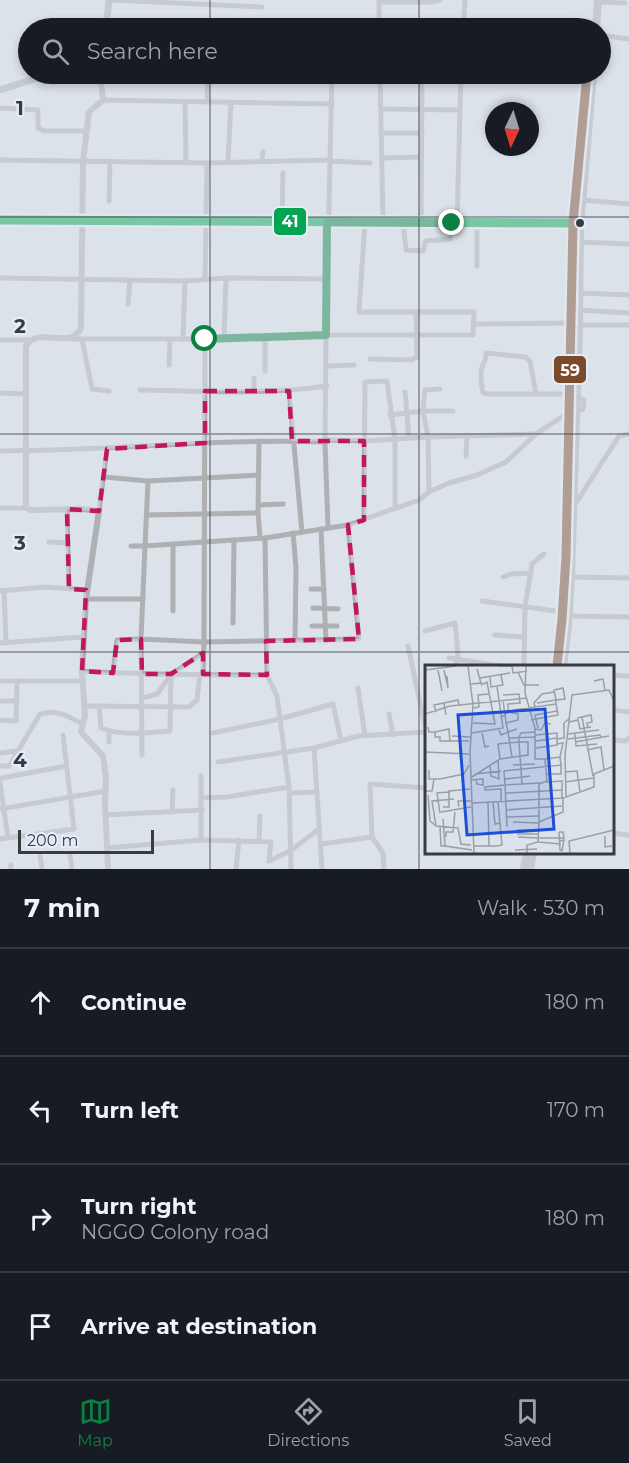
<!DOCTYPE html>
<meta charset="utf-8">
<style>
body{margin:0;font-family:Montserrat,sans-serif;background:#242831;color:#f1f3f6}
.compass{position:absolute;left:485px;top:102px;width:54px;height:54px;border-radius:50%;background:#171b24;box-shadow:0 3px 9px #0003;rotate:184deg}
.scale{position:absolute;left:18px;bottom:15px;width:136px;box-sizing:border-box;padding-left:6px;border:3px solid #383c41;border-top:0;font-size:16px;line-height:21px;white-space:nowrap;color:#383c41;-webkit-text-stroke:4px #e4eefb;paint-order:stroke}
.stop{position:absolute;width:18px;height:18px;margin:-14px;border:4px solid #0b8043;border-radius:50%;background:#fff}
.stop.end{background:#0b8043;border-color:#fff;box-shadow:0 2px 6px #0008}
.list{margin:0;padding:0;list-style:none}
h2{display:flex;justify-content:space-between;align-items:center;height:78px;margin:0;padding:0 24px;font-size:26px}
h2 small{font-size:20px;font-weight:400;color:#9ea1a6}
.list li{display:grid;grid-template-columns:39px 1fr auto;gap:18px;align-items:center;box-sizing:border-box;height:108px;padding:0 24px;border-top:2px solid #363941}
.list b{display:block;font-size:22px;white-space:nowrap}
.list p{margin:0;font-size:20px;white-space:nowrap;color:#9ea1a6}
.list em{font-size:20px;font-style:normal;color:#9ea1a6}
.icon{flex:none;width:33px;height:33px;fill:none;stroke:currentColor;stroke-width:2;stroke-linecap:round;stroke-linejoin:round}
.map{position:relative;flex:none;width:629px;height:869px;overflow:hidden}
.search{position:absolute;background:#171b24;box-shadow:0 3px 9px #0003;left:18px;right:18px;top:18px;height:66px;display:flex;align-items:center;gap:15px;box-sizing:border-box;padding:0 21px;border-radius:33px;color:#9ea1a6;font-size:22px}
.sheet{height:510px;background:#171b24}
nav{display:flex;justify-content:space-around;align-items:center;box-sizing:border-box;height:84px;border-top:2px solid #363941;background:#171b24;font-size:16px;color:#9ea1a6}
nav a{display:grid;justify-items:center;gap:3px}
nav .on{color:#0b8043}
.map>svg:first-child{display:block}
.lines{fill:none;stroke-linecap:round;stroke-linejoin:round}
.minor{stroke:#aeb0b2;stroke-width:5}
.tertiary{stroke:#aeb0b2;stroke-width:6}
.secondary{stroke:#acafb2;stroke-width:7}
.trunk{stroke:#abaeb4;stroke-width:8}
.bus-1-casing{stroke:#e4eefb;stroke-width:14}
.bus-2-casing{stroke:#e4eefb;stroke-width:14}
.bus-1{stroke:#00a651;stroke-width:9}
.bus-2{stroke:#7a4b2a;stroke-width:9}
.route{stroke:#0b8043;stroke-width:8}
.marked{fill:none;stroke:#c2185b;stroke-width:4.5;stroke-dasharray:12 8;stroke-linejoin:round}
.grid{fill:none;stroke:#383c41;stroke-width:1.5;stroke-opacity:0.55}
.bus-dot{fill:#383c41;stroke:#e4eefb;stroke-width:2}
.inset-road{fill:none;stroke:#9aa0a6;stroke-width:1.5}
.view{fill:#1d4ed8;fill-opacity:0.15;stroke:#1d4ed8;stroke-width:3}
.inset-edge{fill:none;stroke:#383c41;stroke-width:3}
.grid-label{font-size:20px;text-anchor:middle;font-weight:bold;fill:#383c41;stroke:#e4eefb;stroke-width:4.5;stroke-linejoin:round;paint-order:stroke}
.line-badge{stroke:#e4eefb;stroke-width:2}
.badge-label{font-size:16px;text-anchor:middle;font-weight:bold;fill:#fff}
</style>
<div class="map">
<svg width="629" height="869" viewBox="0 0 629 869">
<rect width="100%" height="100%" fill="#dce2e9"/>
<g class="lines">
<!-- minor -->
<g class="minor">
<path d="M112,0L262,7"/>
<path d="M379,0V28"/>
<path d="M379,2H431L440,0"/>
<path d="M598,2L625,3"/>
<path d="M463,28L465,0"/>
<path d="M600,35L629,39"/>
<path d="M380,74L383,222"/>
<path d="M422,79L439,81"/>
<path d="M103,100L332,104"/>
<path d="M185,101L186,162"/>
<path d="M207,102L208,74"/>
<path d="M0,108L38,110V128L44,131H86"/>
<path d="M381,109L460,110"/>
<path d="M381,133H422"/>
<path d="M382,158L421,157"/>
<path d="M0,160L207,163L331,160"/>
<path d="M262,161L263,152"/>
<path d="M331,161L370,163"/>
<path d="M228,162L231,102"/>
<path d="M582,200L629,204"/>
<path d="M109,201L110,161"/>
<path d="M282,222L283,173"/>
<path d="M403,222L406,250L423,251L426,241L450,239L452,223"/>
<path d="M421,222L422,74"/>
<path d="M457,223L461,74"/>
<path d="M579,242L629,244"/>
<path d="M477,266V223"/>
<path d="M0,278L185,281L226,278L327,279"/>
<path d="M205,279L207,163"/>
<path d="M579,293L629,295"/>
<path d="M128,304L130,281"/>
<path d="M578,310L629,313"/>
<path d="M475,324L572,323"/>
<path d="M579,325H629"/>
<path d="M71,339H224L326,335L332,74"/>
<path d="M82,339L92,389L109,391"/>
<path d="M183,339L185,281"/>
<path d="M205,339L204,642L359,639L348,525L419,500L429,492L449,483L477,475L506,462L536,434L569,412"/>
<path d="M224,339L226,278"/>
<path d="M0,340H30"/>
<path d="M370,359L411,360L417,357L416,312"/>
<path d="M169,365L170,339"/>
<path d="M326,366L354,365"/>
<path d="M265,371V338"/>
<path d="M254,378V392"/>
<path d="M440,389L425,390L423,411H453"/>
<path d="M140,390C203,391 265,395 327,386"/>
<path d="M289,391L302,532"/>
<path d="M405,392L409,438"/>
<path d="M0,393L27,394"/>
<path d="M536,394L530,361L525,357L486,353C487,360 484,361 482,367C479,376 482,384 483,393L490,394H569"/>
<path d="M575,413L583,409L584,400L575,396"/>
<path d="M390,415L423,411L428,437L429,492"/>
<path d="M326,440L364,441L428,437L536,434"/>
<path d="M259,441L258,513L260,538"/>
<path d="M325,442L328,528"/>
<path d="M0,451C109,451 217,438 325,442L326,335H473L474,312H359L365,222"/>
<path d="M466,456L467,436"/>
<path d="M104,477L148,481L259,475"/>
<path d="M259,505L283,504"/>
<path d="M574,506L619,436L629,434"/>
<path d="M0,508H26"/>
<path d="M67,509L69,589"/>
<path d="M99,511L107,449"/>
<path d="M147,515L258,513"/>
<path d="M364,520L365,382L387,381L395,440V508"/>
<path d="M321,529L326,641"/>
<path d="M293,533L296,568L295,641"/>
<path d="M265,538L267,675L277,696L280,719L333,704L341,741"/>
<path d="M49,542L68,543"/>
<path d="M131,546H145L148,481"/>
<path d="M503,577L511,574L531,573"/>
<path d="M571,577L629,578"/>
<path d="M311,589H324"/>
<path d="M0,591L46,587L88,590"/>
<path d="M4,591L6,643"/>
<path d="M86,599H143"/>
<path d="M482,601L563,612"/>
<path d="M313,608L338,609"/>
<path d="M173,611V545"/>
<path d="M569,616L629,617"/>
<path d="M233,623L234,540"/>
<path d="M312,626H337"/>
<path d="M425,631L455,623L458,655L456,660L457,666"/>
<path d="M495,635L524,637"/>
<path d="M0,643L83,637"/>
<path d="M408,646L426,731"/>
<path d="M449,658L501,666"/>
<path d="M524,666L525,607L532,564L544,554"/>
<path d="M82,671C144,675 205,675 267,675"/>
<path d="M175,672L203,653"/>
<path d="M113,673L117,640L141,639L142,755"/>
<path d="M203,674L204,642L141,639L145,546L265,538L348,525"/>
<path d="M612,675L629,676"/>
<path d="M0,681H83"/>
<path d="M358,688L365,736"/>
<path d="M142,698L157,694L170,676"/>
<path d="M0,701H17"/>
<path d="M84,706L189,707L197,700L200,674"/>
<path d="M99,706L101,728C121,736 148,733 170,731L171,674"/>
<path d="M612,710L629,712"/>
<path d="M389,714L393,735"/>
<path d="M0,720L16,721L17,681"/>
<path d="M213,733L280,719L289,787L227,797L201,798V840L271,842L269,861L290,851L319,829"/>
<path d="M612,740L626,741L629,738"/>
<path d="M109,742V731"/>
<path d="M0,753L17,751"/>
<path d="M218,762L314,748"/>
<path d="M0,766H9L40,714C55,709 69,716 82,724"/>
<path d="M201,776V798"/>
<path d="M0,780L2,778L66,766"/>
<path d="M0,782L8,838"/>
<path d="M289,787L291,869"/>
<path d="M289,793L317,792"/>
<path d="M0,809L106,791"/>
<path d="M172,812L173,790"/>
<path d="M105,815L202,810"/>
<path d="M612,833L629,835"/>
<path d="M0,839L74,829L63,735"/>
<path d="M259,841L260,816"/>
<path d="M321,844L372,837"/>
<path d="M107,848L201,840"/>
<path d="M70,854L72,869"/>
<path d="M40,855L42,869"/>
<path d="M11,865V869"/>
<path d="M236,869L239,840"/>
<path d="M322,869L314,748L358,736L426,732"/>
<path d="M384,869L383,853L372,837L370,784L426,788"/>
</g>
<!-- tertiary -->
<g class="tertiary">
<path d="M100,74L103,100L89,112L83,161L81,328C70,351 38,325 26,346V508L31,510L83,509L99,511L86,599L82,671L85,715L81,732L103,756L106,778L105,803L108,869"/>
<path d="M0,220L573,223"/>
</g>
<!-- secondary -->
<g class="secondary">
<path d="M106,28L109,0"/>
<path d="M0,90L49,74"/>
</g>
<!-- trunk -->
<g class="trunk">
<path d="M596,28L598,0"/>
<path d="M557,666L562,619L566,557L573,223L587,74"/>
<path d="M563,666L568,625L571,577L579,325L580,228L593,74"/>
<path d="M524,869L527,852"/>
<path d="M530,869L533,852"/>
</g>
<defs>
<path id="bus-1" d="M0,220L580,223"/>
<path id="bus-2" d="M557,666L562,619L566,557L573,223L587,74"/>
</defs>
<!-- bus-1 casing -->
<use href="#bus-1" class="bus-1-casing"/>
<!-- bus-2 casing -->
<use href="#bus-2" class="bus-2-casing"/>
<!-- bus-1 -->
<use href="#bus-1" class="bus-1"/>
<!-- bus-2 -->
<use href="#bus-2" class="bus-2"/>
</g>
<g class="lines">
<!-- route -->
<path class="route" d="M205,339L326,335L327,222L452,223"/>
</g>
<!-- marked area -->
<path d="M0 0H629V869H0ZM205,391H289L292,441H364V520L348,525L359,639L266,641L267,675L203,674V653L171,674H142L141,639L117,640L113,673L82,671L86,590L69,589L67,509L99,511L107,449L205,443Z" fill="#dce2e9" fill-opacity=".55" fill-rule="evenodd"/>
<path class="marked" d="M205,391H289L292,441H364V520L348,525L359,639L266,641L267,675L203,674V653L171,674H142L141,639L117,640L113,673L82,671L86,590L69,589L67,509L99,511L107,449L205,443Z"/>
<!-- grid -->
<path class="grid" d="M210,0V28M419,0V28M210,74V869M419,74V869M0,217H629M0,434H629M0,652H629"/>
<!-- markers -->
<circle class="bus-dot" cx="580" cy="223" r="5"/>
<!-- overview -->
<g transform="translate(425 665)">
<rect width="189" height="189" fill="#dce2e9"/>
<path class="inset-road" d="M43,1L48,40L45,87L49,188M73,1H87L88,8L102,6M101,1L100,28L110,63V94H120L122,116L114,119V157M0,5L31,1M13,5L17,26M19,5L23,23L22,11M93,7L99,20H114M65,12L66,22L78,20L76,10M55,13L85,8M169,16L178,14L180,26M46,19L56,18L52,4M78,30L94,29L95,38L83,39V47M78,35L81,58M19,38L33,35L34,40M112,38L131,35L129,25L138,23L140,34L131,35V39M49,43L54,42L53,30L64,29M88,45L131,39L133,50L106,55M111,46L109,38L117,29L129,27M11,47L9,40L19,38L21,50M77,52L83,47L93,49V55L81,58L83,67L92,64M157,52L168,111M152,53L166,50L167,57L162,58L163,63M144,57L153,55L155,64L166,62M48,58L70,59L62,17L56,20M3,62L4,67H10V72H15V76H44M113,63L110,50L132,46M110,64L116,65L120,58L126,59M0,65V49L25,41L102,33M74,65L76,70L83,67L87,92M10,67L24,64L25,77M47,68L78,63L72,21M57,68L60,82L64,81M143,69L174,65M150,69L151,81L172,79M111,70L132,68V80L111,83M27,71L45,72M94,72L96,68L110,67M85,73L111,72M132,74L139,73V58L145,53M143,74L175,70L176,73M111,76L132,73M150,77L184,71M132,79L138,78L135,92M162,85L176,82L179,105M0,87L44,89M75,94L103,90V77H94V72M120,94L135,92L136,100M65,100L66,111L74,114L73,95M88,100L110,99M4,105V114H15L39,109L44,100M140,107L152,106L155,127M50,109L76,106M47,112L75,94L73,79L94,77L97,119M80,114L105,111M47,115L57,114H58V120L52,119L51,114M121,117L137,116V133M140,117L168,113M0,126H7L9,114M81,128L137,125M3,130L5,156L11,161M141,132L140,90L147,30L184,25L189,36M29,134L7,136L11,161L33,163L36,179L46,180M63,137L64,181M68,137L70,159L75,158M76,137V124L60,125V122L80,120L79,106L136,100V109H121M48,138L138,133M18,142H24V126L45,124M34,142L33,136H46M81,145L137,141M16,147L46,142M15,148L12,128L24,127M82,152L113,151M18,154L20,181L47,185M88,157L114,158M15,162L16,181H20M82,162L80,120L115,118M92,165H113M114,165L129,164V151M134,167L135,185L137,186L139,175L135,176M92,169H113M180,171V182L187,181M21,172V167H28L30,147M93,172L113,173M114,173H139L138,167H134M113,177L136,179M49,181H72M72,181L77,180L73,137M90,185L112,184M102,188V180L113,177L114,157L138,147V133L169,122V109L189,101M145,188L144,176L189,165"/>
<path class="view" d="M120,44L129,164L42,170L33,50Z"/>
<rect width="189" height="189" class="inset-edge"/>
</g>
<g class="grid-label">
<text x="20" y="115">1</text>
<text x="20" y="333">2</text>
<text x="20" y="550">3</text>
<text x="20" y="767">4</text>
</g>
<g class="line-badge">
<rect x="273" y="207" width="34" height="29" rx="6" fill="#00a651"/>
<rect x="553" y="355" width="34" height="29" rx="6" fill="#7a4b2a"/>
</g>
<g class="badge-label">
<text x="290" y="227">41</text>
<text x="570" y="376">59</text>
</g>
</svg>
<svg class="compass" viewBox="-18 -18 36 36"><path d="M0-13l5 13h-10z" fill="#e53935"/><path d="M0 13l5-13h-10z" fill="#9ea1a6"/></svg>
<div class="scale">200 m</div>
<div class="stop" style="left:205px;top:339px"></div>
<div class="stop end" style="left:452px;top:223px"></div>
<div class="search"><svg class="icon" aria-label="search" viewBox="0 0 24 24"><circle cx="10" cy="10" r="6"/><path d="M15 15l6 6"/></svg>Search here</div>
</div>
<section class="sheet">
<h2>7 min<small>Walk · 530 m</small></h2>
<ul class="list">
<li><svg class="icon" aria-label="ahead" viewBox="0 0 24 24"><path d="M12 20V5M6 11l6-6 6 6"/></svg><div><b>Continue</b></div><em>180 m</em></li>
<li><svg class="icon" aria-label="left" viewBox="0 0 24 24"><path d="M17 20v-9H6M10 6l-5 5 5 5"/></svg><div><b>Turn left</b></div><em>170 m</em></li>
<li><svg class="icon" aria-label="right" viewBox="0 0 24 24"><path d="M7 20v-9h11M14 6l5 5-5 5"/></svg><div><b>Turn right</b><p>NGGO Colony road</p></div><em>180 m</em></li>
<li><svg class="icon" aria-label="arrive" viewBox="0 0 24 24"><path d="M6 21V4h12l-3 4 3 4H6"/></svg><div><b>Arrive at destination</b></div></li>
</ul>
</section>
<nav>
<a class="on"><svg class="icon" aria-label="map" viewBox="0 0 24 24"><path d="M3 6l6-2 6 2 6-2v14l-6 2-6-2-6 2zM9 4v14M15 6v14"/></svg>Map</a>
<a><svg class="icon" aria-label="directions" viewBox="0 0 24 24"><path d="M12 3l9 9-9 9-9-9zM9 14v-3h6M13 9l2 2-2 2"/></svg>Directions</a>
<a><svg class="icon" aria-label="saved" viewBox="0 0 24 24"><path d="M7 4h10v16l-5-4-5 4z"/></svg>Saved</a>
</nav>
